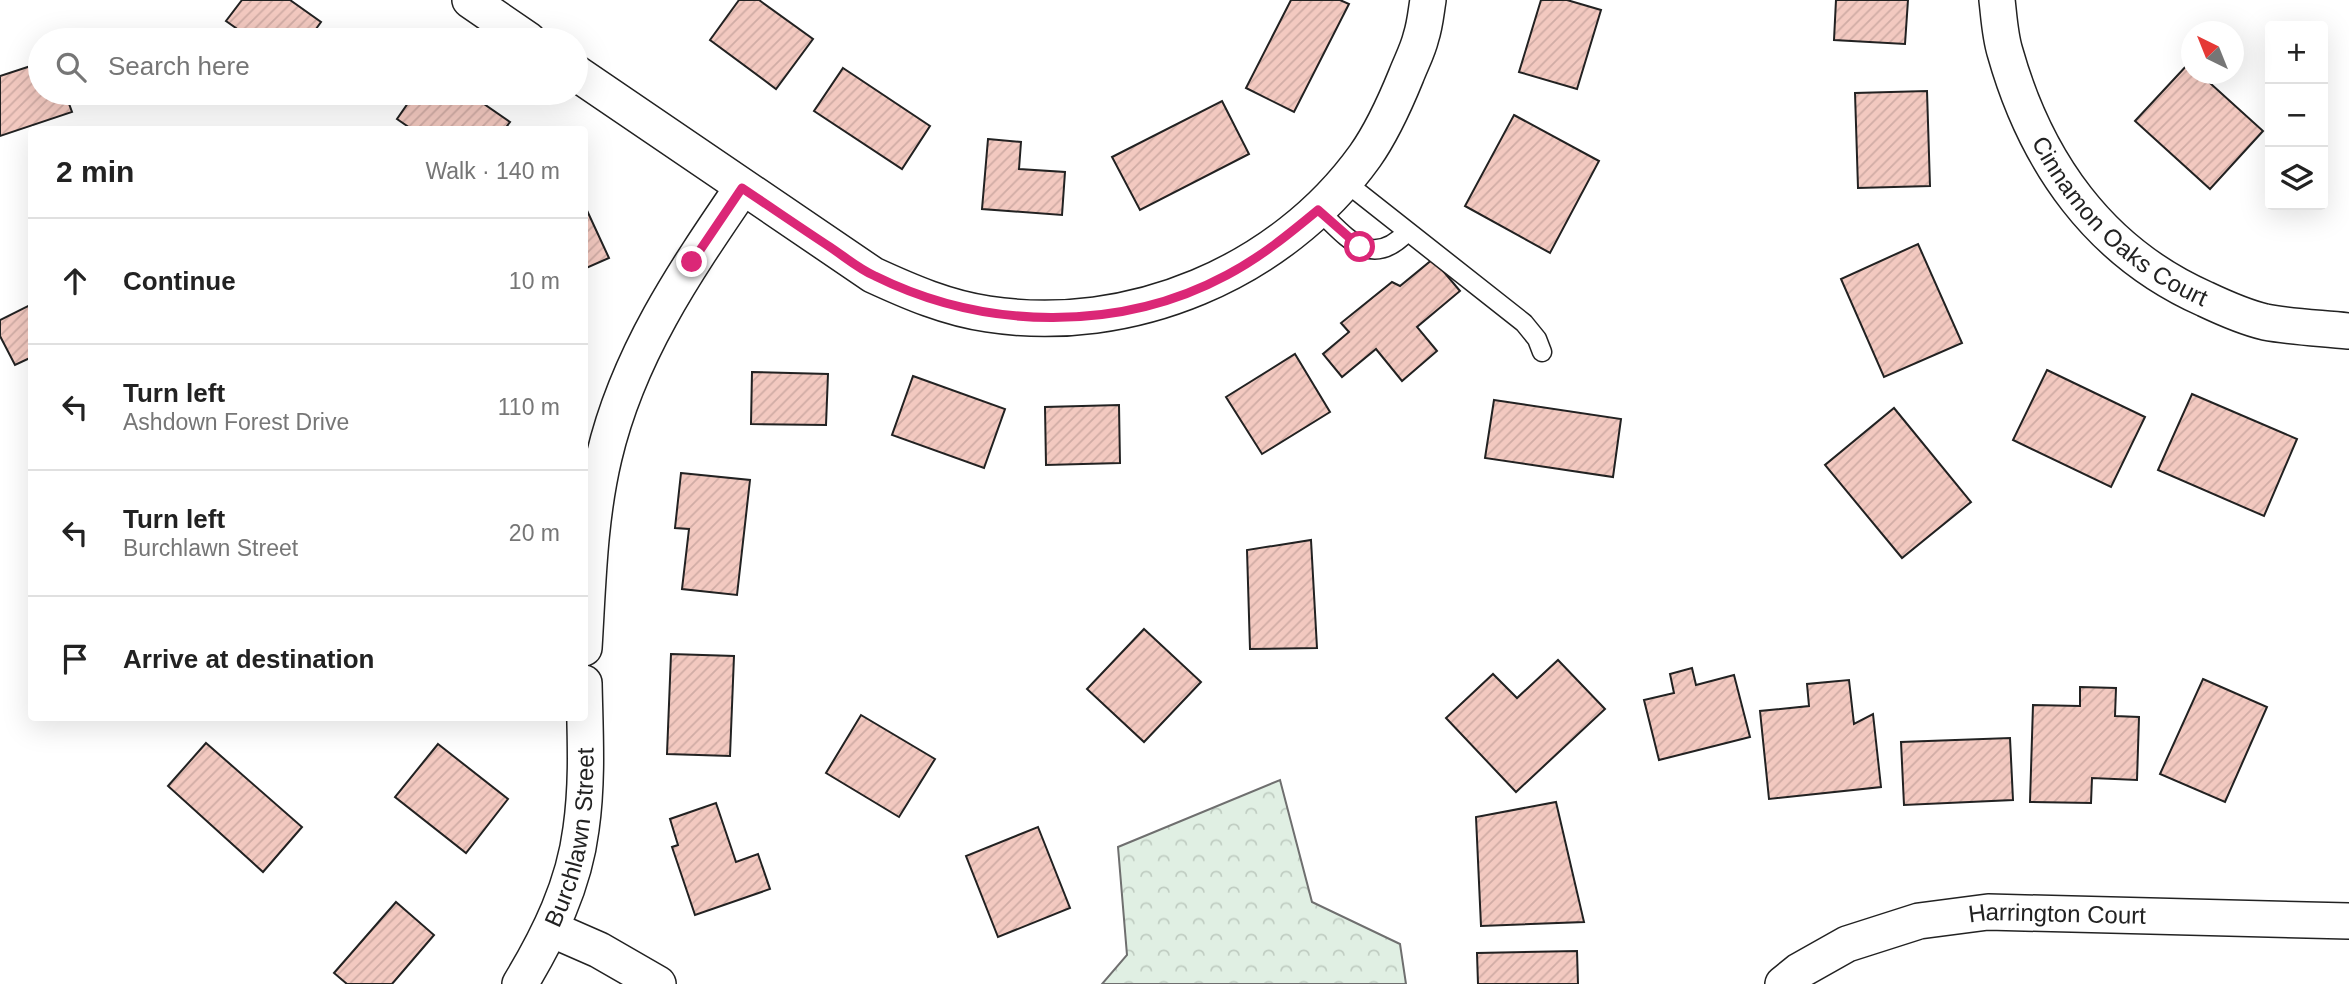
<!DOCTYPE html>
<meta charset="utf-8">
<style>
body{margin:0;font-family:Arial,sans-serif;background:#f2f2f2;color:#222}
.controls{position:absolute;right:21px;top:21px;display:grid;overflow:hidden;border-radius:7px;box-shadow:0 7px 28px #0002}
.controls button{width:63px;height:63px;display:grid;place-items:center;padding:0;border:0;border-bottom:2px solid #e0e0e0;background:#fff;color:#222;font:35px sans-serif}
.compass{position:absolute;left:2181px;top:21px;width:63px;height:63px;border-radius:50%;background:#fff;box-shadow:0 7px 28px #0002;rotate:317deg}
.stop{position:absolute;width:21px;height:21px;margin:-16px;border:5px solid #db2777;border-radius:50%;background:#fff}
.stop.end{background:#db2777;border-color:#fff;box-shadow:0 2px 7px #0008}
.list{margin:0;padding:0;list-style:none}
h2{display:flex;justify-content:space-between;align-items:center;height:91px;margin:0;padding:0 28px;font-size:30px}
h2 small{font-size:23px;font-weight:400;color:#767676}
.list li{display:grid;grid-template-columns:46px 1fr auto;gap:21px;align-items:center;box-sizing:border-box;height:126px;padding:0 28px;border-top:2px solid #e0e0e0}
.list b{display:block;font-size:26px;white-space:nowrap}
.list p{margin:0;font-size:23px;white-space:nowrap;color:#767676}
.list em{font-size:23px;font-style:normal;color:#767676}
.icon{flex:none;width:38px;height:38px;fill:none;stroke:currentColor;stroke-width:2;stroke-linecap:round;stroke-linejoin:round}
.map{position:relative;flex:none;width:2349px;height:984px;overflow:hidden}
.search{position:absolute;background:#fff;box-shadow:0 7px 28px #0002;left:28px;top:28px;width:560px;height:77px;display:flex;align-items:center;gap:18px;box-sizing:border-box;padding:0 24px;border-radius:38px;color:#767676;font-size:26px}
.panel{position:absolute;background:#fff;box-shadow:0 7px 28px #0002;left:28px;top:126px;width:560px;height:595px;border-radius:7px}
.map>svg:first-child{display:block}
.forest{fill:url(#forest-crowns);stroke:#6f6f6f;stroke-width:2}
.building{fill:url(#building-hatch);stroke:#222;stroke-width:2}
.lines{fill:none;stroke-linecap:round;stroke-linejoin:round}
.service-casing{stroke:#222;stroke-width:21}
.minor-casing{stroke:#222;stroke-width:38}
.service{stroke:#fff;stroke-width:18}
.minor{stroke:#fff;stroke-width:35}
.route{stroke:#db2777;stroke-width:9}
.labels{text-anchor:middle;stroke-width:5;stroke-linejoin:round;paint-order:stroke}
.street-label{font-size:24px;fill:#222;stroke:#fff}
</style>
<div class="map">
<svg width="2349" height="984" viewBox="0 0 2349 984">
<defs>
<pattern id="forest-crowns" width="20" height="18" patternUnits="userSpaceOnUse" patternTransform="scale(1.75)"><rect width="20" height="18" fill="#e0efe3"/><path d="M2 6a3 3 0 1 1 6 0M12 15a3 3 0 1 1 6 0" fill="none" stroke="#c0cdc2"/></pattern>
<pattern id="building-hatch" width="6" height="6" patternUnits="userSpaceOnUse" patternTransform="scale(1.75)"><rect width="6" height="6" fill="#f3c9c0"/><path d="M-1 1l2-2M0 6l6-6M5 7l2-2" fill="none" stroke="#d0aca5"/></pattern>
</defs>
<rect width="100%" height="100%" fill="#fff"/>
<!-- forest -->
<path class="forest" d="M1280,780L1312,902L1400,944L1406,984H1102L1127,955L1118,847Z"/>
<!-- building -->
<g class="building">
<path d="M242,0H290L321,22L308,40H253L226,21Z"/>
<path d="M739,0H759L813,39L776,89L710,40Z"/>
<path d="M1291,0H1340L1349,4L1294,112L1246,88Z"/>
<path d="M1541,0H1567L1601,10L1577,89L1519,72Z"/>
<path d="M1836,0H1908L1905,44L1834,40Z"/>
<path d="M40,63V93H65L72,112L0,136V76Z"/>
<path d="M2189,63L2192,66V74H2200L2263,131L2210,189L2135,121Z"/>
<path d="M843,68L930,126L902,169L814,111Z"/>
<path d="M1927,91L1930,186L1858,188L1855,93Z"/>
<path d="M415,93H468L510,122L504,130H413L397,119Z"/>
<path d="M1222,101L1249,154L1140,210L1112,157Z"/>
<path d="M1514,115L1599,161L1550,253L1465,206Z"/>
<path d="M988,139L1021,142L1019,169L1065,172L1062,215L982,209Z"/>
<path d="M584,204L609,258L584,269Z"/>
<path d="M1918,244L1962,343L1884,377L1841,279Z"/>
<path d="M1433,259L1460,291L1417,327L1437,351L1402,381L1376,349L1342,377L1323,354L1349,332L1341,323L1392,282L1400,286Z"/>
<path d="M32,304V357L15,365L0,336V320Z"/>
<path d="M1295,354L1330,412L1262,454L1226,397Z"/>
<path d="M2047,370L2145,417L2111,487L2013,440Z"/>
<path d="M752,372L828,374L826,425L751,424Z"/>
<path d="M913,376L1005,409L984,468L892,435Z"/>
<path d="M2192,394L2297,439L2264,516L2158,470Z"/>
<path d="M1494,400L1621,419L1613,477L1485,458Z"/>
<path d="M1119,405L1120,463L1046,465L1045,407Z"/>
<path d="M1894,408L1971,502L1902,558L1825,465Z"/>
<path d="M681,473L750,480L737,595L682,589L689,529L675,528Z"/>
<path d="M1311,540L1317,648L1250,649L1247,550Z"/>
<path d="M1144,629L1201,682L1144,742L1087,689Z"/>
<path d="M671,654L734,656L730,756L667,754Z"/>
<path d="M1558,660L1605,709L1516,792L1446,718L1493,674L1517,698Z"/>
<path d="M1692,668L1696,685L1734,675L1750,737L1659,760L1644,700L1674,693L1670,674Z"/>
<path d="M2203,679L2267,707L2225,802L2160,774Z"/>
<path d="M1849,680L1854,724L1873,714L1881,787L1769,799L1760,711L1809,706L1807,684Z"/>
<path d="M2080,687L2116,688L2115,716L2139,717L2137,780L2092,778L2091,803L2030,802L2033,705L2080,706Z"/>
<path d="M861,715L935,759L899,817L826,773Z"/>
<path d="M2010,738L2013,800L1904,805L1901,742Z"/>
<path d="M206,743L302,827L263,872L168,786Z"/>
<path d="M438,744L508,799L466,853L395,797Z"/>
<path d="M1556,802L1584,922L1481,926L1476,817Z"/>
<path d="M716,803L736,862L758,854L770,889L695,915L672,847L678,845L670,819Z"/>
<path d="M1038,827L1070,908L998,937L966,856Z"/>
<path d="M396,902L434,935L392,984H347L334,973Z"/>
<path d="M1577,951L1578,984H1478L1477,953Z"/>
</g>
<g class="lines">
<defs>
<g id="service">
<path d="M1344,181L1524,323L1537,339L1542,352"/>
<path d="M1318,210C1346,236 1370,271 1407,232"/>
</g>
<g id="minor">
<path d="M470,0L528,40"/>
<path id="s1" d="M1997,0C1999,17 2000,36 2005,52C2036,162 2099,252 2205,299C2224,308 2244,317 2265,322C2292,327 2321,328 2349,331"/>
<path d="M576,73L873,275C910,292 947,308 988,314C1130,336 1281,273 1365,156C1382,132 1395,103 1406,76C1411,63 1418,50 1421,37C1425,25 1426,12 1428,0"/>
<path d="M584,648C588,584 589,520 604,457C628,355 684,273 742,188"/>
<path d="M551,929L599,950L658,984"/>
<path id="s2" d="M520,984C549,936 574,885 581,829C588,780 585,732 584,683"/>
<path id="s3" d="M1783,984L1799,971L1847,944L1919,921L1988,912L2349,921"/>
</g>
</defs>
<!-- service casing -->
<use href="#service" class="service-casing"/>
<!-- minor casing -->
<use href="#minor" class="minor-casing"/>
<!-- service -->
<use href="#service" class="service"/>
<!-- minor -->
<use href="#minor" class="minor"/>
</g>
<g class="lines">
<!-- route -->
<path class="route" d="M692,262L742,188C772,208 801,228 830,247C845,257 859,269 875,276C984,330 1119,333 1227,275C1261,257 1289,234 1318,210L1360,247"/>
</g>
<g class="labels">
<!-- street labels -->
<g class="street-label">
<text dy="8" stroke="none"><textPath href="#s1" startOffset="264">Cinnamon Oaks Court</textPath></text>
<text dy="8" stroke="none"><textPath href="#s2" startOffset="158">Burchlawn Street</textPath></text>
<text dy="8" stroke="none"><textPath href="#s3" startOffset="290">Harrington Court</textPath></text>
</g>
</g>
</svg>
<div class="controls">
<button>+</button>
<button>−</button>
<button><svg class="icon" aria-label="layers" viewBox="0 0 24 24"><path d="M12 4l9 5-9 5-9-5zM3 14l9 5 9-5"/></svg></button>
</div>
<svg class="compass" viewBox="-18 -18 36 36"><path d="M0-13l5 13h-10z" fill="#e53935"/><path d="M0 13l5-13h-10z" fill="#767676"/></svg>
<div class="stop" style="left:1360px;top:247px"></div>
<div class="stop end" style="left:692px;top:262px"></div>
<div class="search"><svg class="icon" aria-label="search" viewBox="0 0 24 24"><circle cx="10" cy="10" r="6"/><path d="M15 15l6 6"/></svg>Search here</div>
<section class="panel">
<h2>2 min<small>Walk · 140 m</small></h2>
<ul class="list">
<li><svg class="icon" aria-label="ahead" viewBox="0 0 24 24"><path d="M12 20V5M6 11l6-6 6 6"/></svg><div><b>Continue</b></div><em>10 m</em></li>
<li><svg class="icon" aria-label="left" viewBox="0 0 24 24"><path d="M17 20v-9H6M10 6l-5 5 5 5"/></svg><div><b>Turn left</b><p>Ashdown Forest Drive</p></div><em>110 m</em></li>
<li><svg class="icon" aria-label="left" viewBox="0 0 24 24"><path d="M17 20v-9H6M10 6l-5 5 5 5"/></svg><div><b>Turn left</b><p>Burchlawn Street</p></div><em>20 m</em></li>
<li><svg class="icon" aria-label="arrive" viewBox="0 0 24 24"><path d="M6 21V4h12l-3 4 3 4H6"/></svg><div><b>Arrive at destination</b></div></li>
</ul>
</section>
</div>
